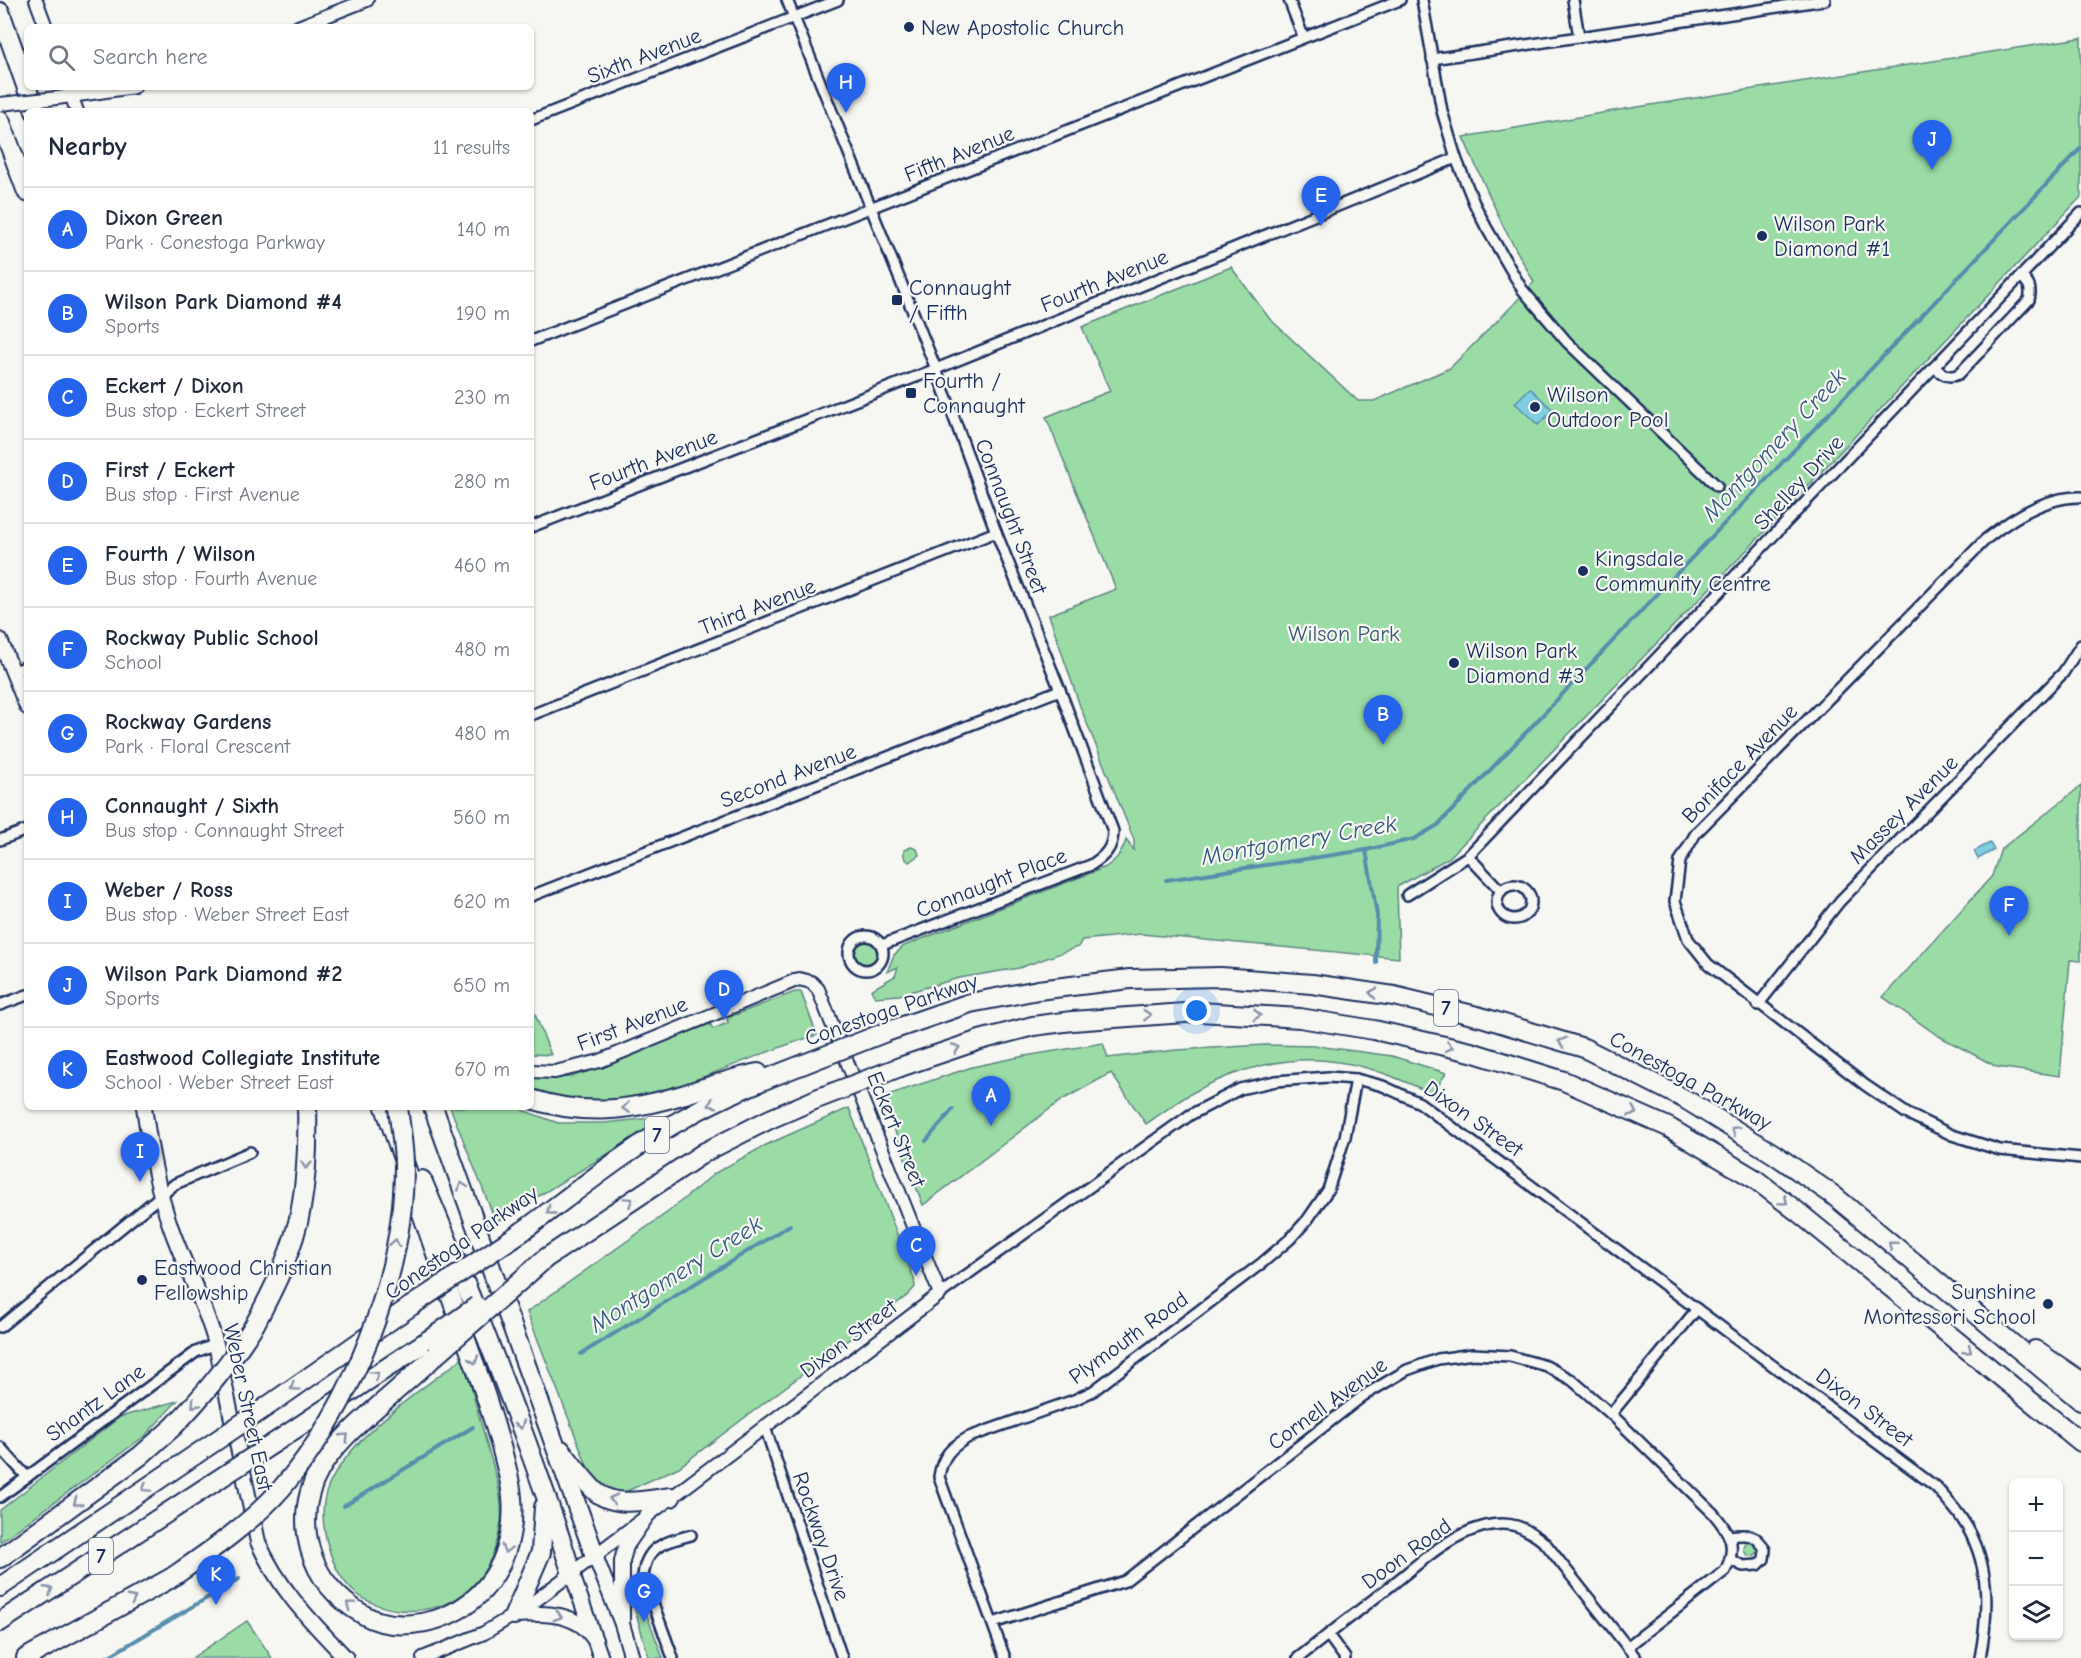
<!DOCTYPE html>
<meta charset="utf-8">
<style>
body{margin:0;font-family:"Comic Neue",sans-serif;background:#f6f6f7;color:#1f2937}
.controls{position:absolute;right:18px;bottom:18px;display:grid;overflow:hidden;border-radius:9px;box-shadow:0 2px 4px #0004}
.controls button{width:54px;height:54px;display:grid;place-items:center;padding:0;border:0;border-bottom:2px solid #e0e1e3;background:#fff;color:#1f2937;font:30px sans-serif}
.you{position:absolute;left:1197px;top:1011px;width:21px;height:21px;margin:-15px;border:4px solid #fff;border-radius:50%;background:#1a73e8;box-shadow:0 0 0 9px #1a73e833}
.badge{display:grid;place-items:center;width:39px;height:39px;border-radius:50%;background:#2563eb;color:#fff;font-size:20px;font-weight:700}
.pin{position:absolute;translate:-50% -50px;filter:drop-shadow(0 2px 3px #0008)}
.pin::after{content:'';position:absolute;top:32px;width:21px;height:18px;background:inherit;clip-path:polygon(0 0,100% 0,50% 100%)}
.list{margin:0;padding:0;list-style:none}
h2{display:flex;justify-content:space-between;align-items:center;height:78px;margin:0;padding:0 24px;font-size:26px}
h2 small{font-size:20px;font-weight:400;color:#747a83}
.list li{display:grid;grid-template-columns:39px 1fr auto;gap:18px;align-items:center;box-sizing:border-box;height:84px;padding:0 24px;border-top:2px solid #e0e1e3}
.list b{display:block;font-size:22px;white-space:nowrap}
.list p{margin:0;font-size:20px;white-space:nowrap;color:#747a83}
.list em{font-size:20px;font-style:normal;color:#747a83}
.icon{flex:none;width:33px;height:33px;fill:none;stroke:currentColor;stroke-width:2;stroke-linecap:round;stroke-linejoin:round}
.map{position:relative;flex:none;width:2081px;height:1658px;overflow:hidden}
.search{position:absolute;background:#fff;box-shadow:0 2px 4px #0004;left:24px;top:24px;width:510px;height:66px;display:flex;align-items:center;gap:15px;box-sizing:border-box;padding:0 21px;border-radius:9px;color:#747a83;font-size:22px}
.panel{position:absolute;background:#fff;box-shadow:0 2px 4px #0004;left:24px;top:108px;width:510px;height:1002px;border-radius:9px}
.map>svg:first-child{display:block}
.green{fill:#9bdca6;stroke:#5b8682;stroke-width:1.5}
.water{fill:#81cee0;stroke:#588eac;stroke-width:1.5}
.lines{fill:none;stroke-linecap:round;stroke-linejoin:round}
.stream{stroke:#588eac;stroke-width:4}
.minor-casing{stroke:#1b2f5e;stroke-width:14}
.tertiary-casing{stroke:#1b2f5e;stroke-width:16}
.secondary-casing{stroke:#1b2f5e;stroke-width:18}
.motorway-casing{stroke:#1b2f5e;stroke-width:22}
.minor{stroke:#f6f6f2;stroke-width:9}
.tertiary{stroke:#f6f6f2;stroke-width:12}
.secondary{stroke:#f6f6f2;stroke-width:14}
.motorway{stroke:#f6f6f2;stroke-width:18}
.tertiary-bridge-casing{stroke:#1b2f5e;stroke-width:16;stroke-linecap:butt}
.motorway-bridge-casing{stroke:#1b2f5e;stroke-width:22;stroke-linecap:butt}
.tertiary-bridge{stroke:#f6f6f2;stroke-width:12}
.motorway-bridge{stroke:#f6f6f2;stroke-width:18}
.oneway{stroke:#8892a8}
.poi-dot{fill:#1b2f5e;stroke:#f6f6f2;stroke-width:2}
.labels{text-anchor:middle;stroke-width:4.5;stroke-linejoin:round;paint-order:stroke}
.shield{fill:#f6f6f2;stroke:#5d6b8a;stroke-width:1.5}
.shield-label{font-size:21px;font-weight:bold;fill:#1b2f5e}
.poi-label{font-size:22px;fill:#1b2f5e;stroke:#f6f6f2;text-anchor:start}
.street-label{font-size:22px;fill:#1b2f5e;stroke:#f6f6f2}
.park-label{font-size:22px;fill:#3b5a70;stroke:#f6f6f2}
.water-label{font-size:24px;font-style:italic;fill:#34577e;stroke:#f6f6f2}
</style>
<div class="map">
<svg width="2081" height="1658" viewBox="0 0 2081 1658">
<rect width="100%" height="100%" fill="#f6f6f2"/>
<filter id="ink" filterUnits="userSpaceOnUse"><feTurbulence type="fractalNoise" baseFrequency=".0167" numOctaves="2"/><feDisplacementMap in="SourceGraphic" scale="12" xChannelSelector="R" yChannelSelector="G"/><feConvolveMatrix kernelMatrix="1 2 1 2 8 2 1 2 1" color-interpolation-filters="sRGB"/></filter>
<g filter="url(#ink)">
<!-- green -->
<g class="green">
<path d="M2081,38V197L1771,525L1450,857L1397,887L1399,958L1141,934L1082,940L1078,947L1019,968L959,978L899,995L875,997L871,990L895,976L898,967L887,972L894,955L904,946L1106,867C1117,859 1122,853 1126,840L1134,850V840L1080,706L1049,615L1116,589L1046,417L1110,391L1082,327L1231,267L1269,318L1358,401H1374L1450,368L1513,305L1534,282L1504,228L1463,137L1625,109Z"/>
<path d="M2081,786V961L2070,960L2060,1076L1997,1067L1937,1035L1883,997L1992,876L2001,849Z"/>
<path d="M911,847L917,849L919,855L909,862C904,858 903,856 904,850Z"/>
<circle cx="867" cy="954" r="13"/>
<path d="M795,992H801L817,1035C752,1054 689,1089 622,1099C592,1103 559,1098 531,1090V1078L570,1077L589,1071L710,1024L713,1029L728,1023L727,1018Z"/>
<path d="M531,1004L551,1055L531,1054Z"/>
<path d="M1103,1043L1108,1058L1176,1050L1265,1045L1317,1046L1392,1056L1446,1073L1433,1094C1402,1080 1371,1066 1338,1062C1288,1054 1235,1069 1192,1093C1176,1102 1161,1114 1146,1124L1111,1073L1062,1100L1039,1117L923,1205L882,1097L972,1067L1025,1056Z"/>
<path d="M450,1107H514L558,1123H604L670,1116L496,1222Z"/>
<path d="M849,1108L914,1279L915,1287L908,1295L679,1467L623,1493L611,1491L601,1485L590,1472L586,1463L527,1312L668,1212L715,1173L766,1145Z"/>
<path d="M463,1358C471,1387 479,1416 487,1445C494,1469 503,1496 501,1521C498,1546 488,1572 469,1589C439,1617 383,1618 352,1590C338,1576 330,1556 326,1538C322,1520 321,1502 329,1485C351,1436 420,1390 463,1358Z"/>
<path d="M177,1401L146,1435L0,1542V1510L120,1417Z"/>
<circle cx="1751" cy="1549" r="7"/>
<path d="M628,1586H636L663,1658H649Z"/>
<path d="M247,1621L272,1658H192Z"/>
</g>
<!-- water -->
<g class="water">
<path d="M1530,388L1553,410L1538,425L1515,403Z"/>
<path d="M1990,843L1994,850L1978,859L1974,851Z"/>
</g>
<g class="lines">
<!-- stream -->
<g class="stream">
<path d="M1366,850L1377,915L1376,963"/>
<path d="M1166,880L1366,850L1414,839L1438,825L2081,148"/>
<path d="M926,1141L953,1109"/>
<path d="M581,1354L790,1225"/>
<path d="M344,1506L473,1427"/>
<path d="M106,1658L239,1579"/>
</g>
<defs>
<g id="minor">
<path d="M787,0L936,369L996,532L1060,690L1113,831C1113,848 1105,856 1091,865L882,945"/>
<path d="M1289,0L1303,36"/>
<path d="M1422,0L1442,111L1456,158L1474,203L1486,227L1522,289L1567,342L1717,486"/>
<path d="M1573,0L1579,37"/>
<path d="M1432,59L1825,0"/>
<path d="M531,120L838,0"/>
<path d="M531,341L1400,0"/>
<path d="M1934,367C1942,374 1948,379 1959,374L2029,300C2032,288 2029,284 2021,276"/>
<path d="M2081,497C2046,496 2012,518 1986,539L1696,833L1680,861L1675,901L1688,939L1708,964L1865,1085L1906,1113L1952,1135L2000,1150L2081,1158"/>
<path d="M531,527L936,369L1456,158"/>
<path d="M13,672L27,666"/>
<path d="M531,715L996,532"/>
<path d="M0,840L27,830"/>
<path d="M1468,856L1501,891"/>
<circle cx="1514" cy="902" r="17"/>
<path d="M1407,895L1468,856L2081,213"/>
<path d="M531,896L1060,690"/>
<circle cx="866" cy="953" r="17"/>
<path d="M0,1005L27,995"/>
<path d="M1758,1005L1840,901L2063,673L2081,645"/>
<path d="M940,1294L1190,1115L1240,1089L1276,1081L1328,1077L1356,1079L1383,1086L1420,1103L1936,1487C1945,1498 1955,1508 1962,1519C1991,1561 1989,1611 1980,1658"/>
<path d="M0,1327L175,1184L250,1152"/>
<path d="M1611,1414L1697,1309"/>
<path d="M765,1427L842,1658"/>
<path d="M0,1447L27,1477"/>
<path d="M0,1497L196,1352L216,1344"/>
<path d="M1729,1536C1746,1534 1757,1533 1765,1550L1764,1559L1758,1565L1743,1566L1731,1560"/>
<path d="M993,1623L1125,1581L1363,1396L1407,1370L1438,1359L1473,1354L1510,1356L1546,1366L1572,1380L1611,1414L1713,1513C1730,1533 1738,1546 1725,1571L1627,1647"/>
<path d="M1328,1635L1345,1658"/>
<path d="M673,1658L643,1576C646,1545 666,1542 691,1535"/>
<path d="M1005,1658L939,1477C942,1456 951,1447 969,1437L1074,1400L1093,1391L1262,1263L1290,1239L1308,1219L1328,1190L1345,1137L1356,1079"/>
<path d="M1298,1658C1330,1633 1362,1608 1393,1584C1421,1562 1448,1536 1482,1527C1510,1519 1526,1527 1546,1544L1636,1658"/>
</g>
<g id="tertiary">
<path d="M36,0L46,27"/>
<path d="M298,27L367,0"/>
<path d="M68,87L77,111"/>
<path d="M57,98L134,87"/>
<path d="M423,1658L484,1633L527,1607L940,1294L818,989L811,982L799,979L600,1061L555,1072L531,1071"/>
</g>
<g id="secondary">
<path d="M0,640L27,707"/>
<path d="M144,1107C150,1148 157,1189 171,1228C185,1267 205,1304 216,1344L258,1542C280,1591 310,1620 346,1658"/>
<path d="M595,1556L622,1624L632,1658"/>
<path d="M572,1574L601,1658"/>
<path d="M514,1615C536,1614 561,1611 581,1625C586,1628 591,1635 595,1640"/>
<path d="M622,1624V1561L626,1546L648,1514"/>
</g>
<g id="motorway">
<path d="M0,12L35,111"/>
<path d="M0,120L27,192"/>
<path d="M886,1032L970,1003L1038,990L1130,979L1221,977L1312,984L1394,996L1481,1017L1584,1048L1685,1099L1774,1154L1833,1195L2081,1401"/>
<path d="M900,1067L980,1040L1033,1026L1072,1021L1199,1012L1300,1018L1374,1030L1471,1052L1564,1081L1668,1127L1755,1179L1798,1212L2081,1442"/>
<path d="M531,1099C584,1116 629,1111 682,1095C708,1087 732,1078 758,1073"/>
<path d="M385,1107C412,1186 440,1264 467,1343C480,1378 492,1414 502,1450C506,1466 511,1482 512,1498C516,1543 497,1588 458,1610C432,1625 391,1631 364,1615C338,1600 318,1578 310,1549C293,1485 332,1447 376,1408C396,1391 415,1374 435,1356"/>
<path d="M433,1107L595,1556"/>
<path d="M422,1180C477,1309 529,1440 572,1574"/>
<path d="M523,1231C577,1191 629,1148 688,1116C725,1095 765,1079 804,1064"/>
<path d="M546,1258L705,1152L770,1119L819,1098"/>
<path d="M255,1324C274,1288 294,1249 301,1208C307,1175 308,1141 307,1107"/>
<path d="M2035,1350L2081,1381"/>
<path d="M269,1405L411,1306"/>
<path d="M274,1443L430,1339"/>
<path d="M561,1450C571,1463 582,1478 594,1490C613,1509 647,1500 671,1497"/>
<path d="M0,1558L140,1456L173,1427"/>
<path d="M0,1587L195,1455"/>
<path d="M514,1615L541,1552L544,1507"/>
<path d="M0,1622L202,1490"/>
<path d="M26,1658L171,1578"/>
</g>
</defs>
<!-- minor casing -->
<use href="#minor" class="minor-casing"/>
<!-- tertiary casing -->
<use href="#tertiary" class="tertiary-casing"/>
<!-- secondary casing -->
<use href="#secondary" class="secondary-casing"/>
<!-- motorway casing -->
<use href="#motorway" class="motorway-casing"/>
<!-- minor -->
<use href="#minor" class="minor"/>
<!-- tertiary -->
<use href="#tertiary" class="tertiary"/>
<!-- secondary -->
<use href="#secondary" class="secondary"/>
<!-- motorway -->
<use href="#motorway" class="motorway"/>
<defs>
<path id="tertiary-bridge" d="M0,104L57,98"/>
<g id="motorway-bridge">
<path d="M804,1064L886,1032"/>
<path d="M819,1098L900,1067"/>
<path d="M411,1306L523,1231"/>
<path d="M430,1339L477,1306"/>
<path d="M435,1356L546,1258"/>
<path d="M173,1427C204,1395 231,1362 255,1324"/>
<path d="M195,1455L269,1405"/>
<path d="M202,1490L274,1443"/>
<path d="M171,1578C210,1551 250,1524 281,1489C353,1406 404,1276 404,1166C404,1147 400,1126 398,1107"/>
</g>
</defs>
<!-- tertiary-bridge casing -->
<use href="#tertiary-bridge" class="tertiary-bridge-casing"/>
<!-- motorway-bridge casing -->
<use href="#motorway-bridge" class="motorway-bridge-casing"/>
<!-- tertiary-bridge -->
<use href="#tertiary-bridge" class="tertiary-bridge"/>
<!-- motorway-bridge -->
<use href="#motorway-bridge" class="motorway-bridge"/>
</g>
<!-- one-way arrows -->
<defs><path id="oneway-chevron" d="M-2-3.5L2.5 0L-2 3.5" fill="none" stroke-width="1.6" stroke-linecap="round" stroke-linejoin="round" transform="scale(1.5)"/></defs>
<g class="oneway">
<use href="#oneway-chevron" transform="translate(1373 993) rotate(-171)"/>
<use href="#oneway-chevron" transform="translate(1147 1015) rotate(-3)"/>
<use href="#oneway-chevron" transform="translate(1257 1015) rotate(3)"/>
<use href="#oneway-chevron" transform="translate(1562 1042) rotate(-163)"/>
<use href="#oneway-chevron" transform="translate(1449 1047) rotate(13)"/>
<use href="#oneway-chevron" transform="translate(956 1048) rotate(-19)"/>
<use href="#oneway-chevron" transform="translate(712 1104) rotate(154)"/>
<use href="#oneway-chevron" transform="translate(626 1108) rotate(172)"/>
<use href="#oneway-chevron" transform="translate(1633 1112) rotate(24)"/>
<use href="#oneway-chevron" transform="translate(1735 1130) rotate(-148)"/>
<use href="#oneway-chevron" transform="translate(306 1165) rotate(96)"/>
<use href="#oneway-chevron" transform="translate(462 1186) rotate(-110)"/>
<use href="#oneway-chevron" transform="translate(629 1201) rotate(-34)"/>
<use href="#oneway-chevron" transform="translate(1784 1201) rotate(37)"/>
<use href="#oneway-chevron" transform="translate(550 1211) rotate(144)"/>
<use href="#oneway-chevron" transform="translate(395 1243) rotate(-78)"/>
<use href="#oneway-chevron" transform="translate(1892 1245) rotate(-140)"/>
<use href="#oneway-chevron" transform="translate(1968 1350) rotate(39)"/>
<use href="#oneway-chevron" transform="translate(474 1360) rotate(71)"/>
<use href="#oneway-chevron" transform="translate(375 1375) rotate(-34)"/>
<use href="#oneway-chevron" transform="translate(294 1387) rotate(145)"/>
<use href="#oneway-chevron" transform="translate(195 1404) rotate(133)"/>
<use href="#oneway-chevron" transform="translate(520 1425) rotate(71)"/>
<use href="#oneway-chevron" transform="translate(345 1437) rotate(-45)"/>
<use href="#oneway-chevron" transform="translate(146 1488) rotate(146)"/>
<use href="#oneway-chevron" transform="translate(613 1499) rotate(-167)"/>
<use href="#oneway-chevron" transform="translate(77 1502) rotate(144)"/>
<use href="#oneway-chevron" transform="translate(506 1549) rotate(104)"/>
<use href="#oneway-chevron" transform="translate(49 1590) rotate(-33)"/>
<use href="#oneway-chevron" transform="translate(132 1599) rotate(-28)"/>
<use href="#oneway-chevron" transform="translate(350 1605) rotate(-143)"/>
<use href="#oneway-chevron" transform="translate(558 1616) rotate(18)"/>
</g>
</g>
<!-- markers -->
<g class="poi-dot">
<circle cx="909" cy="27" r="6"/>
<circle cx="1762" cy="236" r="6"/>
<rect x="891" y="294" width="12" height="12" rx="3"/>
<rect x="905" y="387" width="12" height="12" rx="3"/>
<circle cx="1535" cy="407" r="6"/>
<circle cx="1583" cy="571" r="6"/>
<circle cx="1454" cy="663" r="6"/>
<circle cx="142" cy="1280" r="6"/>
<circle cx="2048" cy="1304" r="6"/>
</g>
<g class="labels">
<!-- shield labels -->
<g class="shield">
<rect x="1434" y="990" width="24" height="36" rx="4.5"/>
<rect x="645" y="1117" width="24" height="36" rx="4.5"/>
<rect x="89" y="1538" width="24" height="36" rx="4.5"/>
</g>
<g class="shield-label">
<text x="1446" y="1015">7</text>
<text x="657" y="1142">7</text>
<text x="101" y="1563">7</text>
</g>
<!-- poi labels -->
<g class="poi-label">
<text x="921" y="35">New Apostolic Church</text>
<text x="1774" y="231">Wilson Park<tspan x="1774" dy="25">Diamond #1</tspan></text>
<text x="909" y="295">Connaught<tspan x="909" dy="25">/ Fifth</tspan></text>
<text x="923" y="388">Fourth /<tspan x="923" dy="25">Connaught</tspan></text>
<text x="1547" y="402">Wilson<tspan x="1547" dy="25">Outdoor Pool</tspan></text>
<text x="1595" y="566">Kingsdale<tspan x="1595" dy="25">Community Centre</tspan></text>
<text x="1466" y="658">Wilson Park<tspan x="1466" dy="25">Diamond #3</tspan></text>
<text x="154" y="1275">Eastwood Christian<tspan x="154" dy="25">Fellowship</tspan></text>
<text x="2036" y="1299" text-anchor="end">Sunshine<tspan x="2036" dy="25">Montessori School</tspan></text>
</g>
<!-- street labels -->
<g class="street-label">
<text transform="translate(644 55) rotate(-21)" y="8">Sixth Avenue</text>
<text transform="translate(959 153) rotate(-22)" y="8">Fifth Avenue</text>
<text transform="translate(1104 280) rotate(-22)" y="8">Fourth Avenue</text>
<text transform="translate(653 459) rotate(-21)" y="8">Fourth Avenue</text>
<text transform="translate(1798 482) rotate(-47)" y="8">Shelley Drive</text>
<text transform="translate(1012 516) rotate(69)" y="8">Connaught Street</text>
<text transform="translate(757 606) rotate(-21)" y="8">Third Avenue</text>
<text transform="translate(1739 763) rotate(-46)" y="8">Boniface Avenue</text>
<text transform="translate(788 775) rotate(-21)" y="8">Second Avenue</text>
<text transform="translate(1903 809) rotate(-45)" y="8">Massey Avenue</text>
<text transform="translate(991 882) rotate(-21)" y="8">Connaught Place</text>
<text transform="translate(891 1009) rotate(-19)" y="8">Conestoga Parkway</text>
<text transform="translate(632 1023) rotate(-21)" y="8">First Avenue</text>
<text transform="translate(1691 1080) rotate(29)" y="8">Conestoga Parkway</text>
<text transform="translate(1474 1118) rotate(35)" y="8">Dixon Street</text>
<text transform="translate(897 1129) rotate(68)" y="8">Eckert Street</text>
<text transform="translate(461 1242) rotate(-35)" y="8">Conestoga Parkway</text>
<text transform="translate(1128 1337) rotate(-36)" y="8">Plymouth Road</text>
<text transform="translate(848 1338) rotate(-37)" y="8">Dixon Street</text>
<text transform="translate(95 1402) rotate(-36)" y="8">Shantz Lane</text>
<text transform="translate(1327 1403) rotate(-36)" y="8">Cornell Avenue</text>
<text transform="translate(249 1407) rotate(78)" y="8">Weber Street East</text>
<text transform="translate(1865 1407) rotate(37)" y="8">Dixon Street</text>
<text transform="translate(822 1536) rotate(71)" y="8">Rockway Drive</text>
<text transform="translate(1406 1553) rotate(-36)" y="8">Doon Road</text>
</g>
<!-- park labels -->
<g class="park-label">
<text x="1344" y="641">Wilson Park</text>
</g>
<!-- water labels -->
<g class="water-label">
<text transform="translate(1774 445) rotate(-47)" y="8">Montgomery Creek</text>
<text transform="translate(1299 840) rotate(-10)" y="8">Montgomery Creek</text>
<text transform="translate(676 1274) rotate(-32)" y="8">Montgomery Creek</text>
</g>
</g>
</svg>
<div class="controls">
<button>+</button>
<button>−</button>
<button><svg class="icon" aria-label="layers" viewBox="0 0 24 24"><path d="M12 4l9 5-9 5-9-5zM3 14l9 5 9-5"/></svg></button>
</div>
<div class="you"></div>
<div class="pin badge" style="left:991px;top:1126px">A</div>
<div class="pin badge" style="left:1383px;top:745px">B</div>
<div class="pin badge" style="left:916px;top:1276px">C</div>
<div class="pin badge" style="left:724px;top:1020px">D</div>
<div class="pin badge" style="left:1321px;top:226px">E</div>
<div class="pin badge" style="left:2009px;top:936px">F</div>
<div class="pin badge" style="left:644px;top:1622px">G</div>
<div class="pin badge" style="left:846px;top:113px">H</div>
<div class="pin badge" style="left:140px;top:1182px">I</div>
<div class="pin badge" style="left:1932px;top:170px">J</div>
<div class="pin badge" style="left:216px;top:1605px">K</div>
<div class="search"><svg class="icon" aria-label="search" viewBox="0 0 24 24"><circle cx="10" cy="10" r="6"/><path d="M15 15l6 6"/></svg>Search here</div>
<section class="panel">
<h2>Nearby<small>11 results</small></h2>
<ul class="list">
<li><span class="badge">A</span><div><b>Dixon Green</b><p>Park · Conestoga Parkway</p></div><em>140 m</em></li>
<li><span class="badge">B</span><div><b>Wilson Park Diamond #4</b><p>Sports</p></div><em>190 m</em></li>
<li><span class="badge">C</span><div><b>Eckert / Dixon</b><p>Bus stop · Eckert Street</p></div><em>230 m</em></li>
<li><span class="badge">D</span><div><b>First / Eckert</b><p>Bus stop · First Avenue</p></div><em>280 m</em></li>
<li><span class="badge">E</span><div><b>Fourth / Wilson</b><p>Bus stop · Fourth Avenue</p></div><em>460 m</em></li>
<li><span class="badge">F</span><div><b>Rockway Public School</b><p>School</p></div><em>480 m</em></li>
<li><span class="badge">G</span><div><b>Rockway Gardens</b><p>Park · Floral Crescent</p></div><em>480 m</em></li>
<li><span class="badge">H</span><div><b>Connaught / Sixth</b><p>Bus stop · Connaught Street</p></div><em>560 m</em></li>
<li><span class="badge">I</span><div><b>Weber / Ross</b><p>Bus stop · Weber Street East</p></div><em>620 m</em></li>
<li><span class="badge">J</span><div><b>Wilson Park Diamond #2</b><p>Sports</p></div><em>650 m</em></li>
<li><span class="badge">K</span><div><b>Eastwood Collegiate Institute</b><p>School · Weber Street East</p></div><em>670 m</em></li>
</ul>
</section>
</div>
